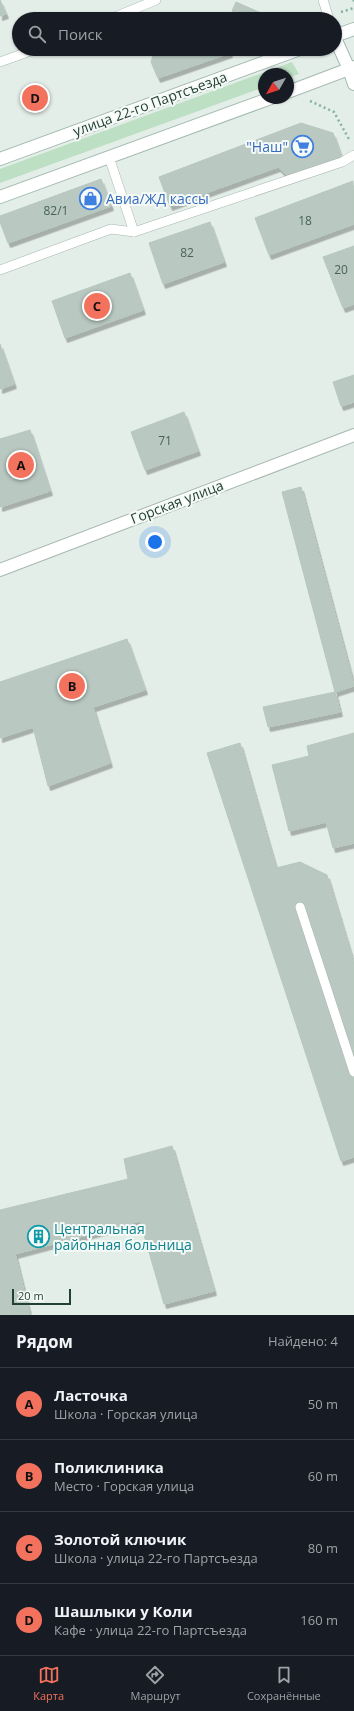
<!DOCTYPE html>
<html lang="ru">
<meta charset="utf-8">
<style>
body{margin:0;font-family:"Open Sans",sans-serif;background:#20242c;color:#f1f3f6}
.compass{position:absolute;left:258px;top:68px;width:36px;height:36px;border-radius:50%;background:#171b24;box-shadow:0 1px 3px #0004;rotate:231deg}
.scale{position:absolute;left:12px;bottom:10px;width:59px;box-sizing:border-box;padding-left:4px;border:2px solid #234035;border-top:0;font-size:11px;line-height:14px;white-space:nowrap;color:#234035;-webkit-text-stroke:3px #f5faf7;paint-order:stroke}
.you{position:absolute;left:155px;top:542px;width:14px;height:14px;margin:-10px;border:3px solid #fff;border-radius:50%;background:#1a73e8;box-shadow:0 0 0 6px #1a73e833}
.badge{display:grid;place-items:center;width:26px;height:26px;border-radius:50%;background:#f3725d;color:#111;font-size:13px;font-weight:700}
.pin{position:absolute;translate:-50% -50%;border:2px solid #fff;box-shadow:0 1px 4px #0006}
.list{margin:0;padding:0;list-style:none}
h2{display:flex;justify-content:space-between;align-items:center;height:52px;margin:0;padding:0 16px;font-size:17px}
h2 small{font-size:13px;font-weight:400;color:#9ea1a6}
.list li{display:grid;grid-template-columns:26px 1fr auto;gap:12px;align-items:center;box-sizing:border-box;height:72px;padding:0 16px;border-top:1px solid #363941}
.list b{display:block;font-size:15px;white-space:nowrap}
.list p{margin:0;font-size:13px;white-space:nowrap;color:#9ea1a6}
.list em{font-size:13px;font-style:normal;color:#9ea1a6}
.icon{flex:none;width:22px;height:22px;fill:none;stroke:currentColor;stroke-width:2;stroke-linecap:round;stroke-linejoin:round}
.map{position:relative;flex:none;width:354px;height:1315px;overflow:hidden}
.search{position:absolute;background:#171b24;box-shadow:0 1px 3px #0004;left:12px;right:12px;top:12px;height:44px;display:flex;align-items:center;gap:10px;box-sizing:border-box;padding:0 14px;border-radius:22px;color:#9ea1a6;font-size:15px}
.sheet{height:340px;background:#171b24}
nav{display:flex;justify-content:space-around;align-items:center;box-sizing:border-box;height:56px;border-top:1px solid #363941;background:#171b24;font-size:11px;color:#9ea1a6}
nav a{display:grid;justify-items:center;gap:2px}
nav .on{color:#f3725d}
.map>svg:first-child{display:block}
.green{fill:#bddfc3}
.building{fill:#b9c9c1;stroke:#b6c8bf;filter:url(#shadow)}
.lines{fill:none;stroke-linecap:round;stroke-linejoin:round}
.lane-casing{stroke:#a6b6af;stroke-width:10}
.street-casing{stroke:#a6b6af;stroke-width:14}
.secondary-casing{stroke:#a2baaf;stroke-width:14}
.path{stroke:#84b29f;stroke-width:2.5;stroke-dasharray:2 3;stroke-linecap:butt}
.lane{stroke:#fff;stroke-width:9}
.street{stroke:#fff;stroke-width:12}
.secondary{stroke:#fff;stroke-width:12}
.labels{text-anchor:middle;stroke-width:4;stroke-linejoin:round;paint-order:stroke}
.number-label{font-size:12px;fill:#486258}
.street-label{font-size:14px;fill:#234035;stroke:#f5faf7}
.shop-label{font-size:14px;fill:#366cbe;stroke:#f5faf7;text-anchor:end}
.culture-label{font-size:14px;fill:#0d838f;stroke:#f5faf7;text-anchor:start}
</style>
<div class="map">
<svg width="354" height="1315" viewBox="0 0 354 1315">
<defs>
<filter id="shadow"><feDropShadow dx="2.5" dy="4.5" stdDeviation="0" flood-color="#0004"/></filter>
</defs>
<rect width="100%" height="100%" fill="#e4eee9"/>
<!-- green -->
<path class="green" d="M292,62L299,74L288,78V74H264V87L0,183V169Z"/>
<!-- building -->
<g class="building">
<path d="M0,0L6,14L0,16Z"/>
<path d="M236,2L270,17L269,19H249L232,11Z"/>
<path d="M155,49H229L230,53L158,78L151,62Z"/>
<path d="M301,123L333,133L341,156L288,177L278,167L170,206L159,177Z"/>
<path d="M101,179L111,206L8,243L0,222V216Z"/>
<path d="M353,181L354,224L269,255L255,218Z"/>
<path d="M210,222L224,262L163,284L149,243Z"/>
<path d="M354,246V304L343,308L323,257Z"/>
<path d="M130,273L143,310L65,338L52,301Z"/>
<path d="M0,344L14,384L0,389Z"/>
<path d="M354,375V402L341,406L333,382Z"/>
<path d="M184,412L198,451L145,470L131,432Z"/>
<path d="M30,430L50,491L0,507V439Z"/>
<path d="M301,487L354,686L335,692L282,492Z"/>
<path d="M127,639L145,690L0,738V682Z"/>
<path d="M335,692L340,712L268,727L263,707Z"/>
<path d="M93,707L110,763L48,786L33,727Z"/>
<path d="M354,733V843L333,848L326,822L289,831L272,765L309,756L307,746Z"/>
<path d="M240,743L276,868L300,862L327,875L354,964V1157L341,1161L207,753Z"/>
<path d="M172,1146L214,1291L164,1304L140,1221L15,1254L30,1315H0V1210L128,1179L124,1159Z"/>
</g>
<g class="lines">
<defs>
<g id="lane">
<path d="M323,0L329,19"/>
<path d="M110,19L156,0"/>
<path d="M0,62L36,49"/>
<path d="M109,157L134,232"/>
<path d="M0,270L111,229L134,232L342,162L354,155"/>
<path d="M300,907L354,1072"/>
</g>
<path id="street" d="M0,570L354,435"/>
<g id="secondary">
<path d="M335,36L354,29"/>
<path d="M335,38L349,69L354,84"/>
<path d="M288,92L354,67"/>
<path d="M0,159L300,49"/>
<path d="M0,197L271,98"/>
</g>
</defs>
<!-- lane casing -->
<use href="#lane" class="lane-casing"/>
<!-- street casing -->
<use href="#street" class="street-casing"/>
<!-- secondary casing -->
<use href="#secondary" class="secondary-casing"/>
<!-- path -->
<g class="path">
<path d="M353,0L354,1"/>
<path d="M341,12L354,8"/>
<path d="M310,101L334,112L350,141"/>
</g>
<!-- lane -->
<use href="#lane" class="lane"/>
<!-- street -->
<use href="#street" class="street"/>
<!-- secondary -->
<use href="#secondary" class="secondary"/>
</g>
<!-- icons -->
<defs>
<symbol id="supermarket-ring" viewBox="-11 -11 22 22"><circle r="9.5" fill="#f5faf7" stroke="#3f7fe0" stroke-width="1.5"/><path d="M-6-5.5h2.5l.6 2H6L4.5 2H-2.5L-4.4-4H-6ZM-1.5 3.2a1.3 1.3 0 1 0 .1 0ZM3 3.2a1.3 1.3 0 1 0 .1 0Z" fill="#3f7fe0"/></symbol>
<symbol id="shop-ring" viewBox="-11 -11 22 22"><circle r="9.5" fill="#f5faf7" stroke="#3f7fe0" stroke-width="1.5"/><path d="M-5-2.5h2.3a2.7 3.5 0 0 1 5.4 0H5L5.5 6h-11ZM-1.5-2.5h3a1.5 2.3 0 0 0-3 0Z" fill="#3f7fe0"/></symbol>
<symbol id="building-ring" viewBox="-11 -11 22 22"><circle r="9.5" fill="#f5faf7" stroke="#0f9aa8" stroke-width="1.5"/><path d="M-4-6H4V6H1V3H-1V6H-4ZM-2.5-4.3h1.7v1.8h-1.7ZM.8-4.3h1.7v1.8H.8ZM-2.5-1h1.7V.8h-1.7ZM.8-1h1.7V.8H.8Z" fill="#0f9aa8"/></symbol>
</defs>
<g fill-rule="evenodd">
<use href="#supermarket-ring" x="290" y="134" width="25" height="25"/>
<use href="#shop-ring" x="78" y="186" width="25" height="25"/>
<use href="#building-ring" x="26" y="1224" width="25" height="25"/>
</g>
<g class="labels">
<!-- number labels -->
<g class="number-label">
<text x="56" y="215">82/1</text>
<text x="305" y="225">18</text>
<text x="187" y="257">82</text>
<text x="341" y="274">20</text>
<text x="165" y="445">71</text>
</g>
<!-- street labels -->
<g class="street-label">
<text transform="translate(150 104) rotate(-20)" y="5">улица 22-го Партсъезда</text>
<text transform="translate(177 502) rotate(-21)" y="5">Горская улица</text>
</g>
<!-- shop labels -->
<g class="shop-label">
<text x="288" y="152">"Наш"</text>
<text x="106" y="204" text-anchor="start">Авиа/ЖД кассы</text>
</g>
<!-- culture labels -->
<g class="culture-label">
<text x="54" y="1234">Центральная<tspan x="54" dy="16">районная больница</tspan></text>
</g>
</g>
</svg>
<svg class="compass" viewBox="-18 -18 36 36"><path d="M0-13l5 13h-10z" fill="#e53935"/><path d="M0 13l5-13h-10z" fill="#9ea1a6"/></svg>
<div class="scale">20 m</div>
<div class="you"></div>
<div class="pin badge" style="left:21px;top:465px">A</div>
<div class="pin badge" style="left:72px;top:686px">B</div>
<div class="pin badge" style="left:97px;top:306px">C</div>
<div class="pin badge" style="left:35px;top:98px">D</div>
<div class="search"><svg class="icon" aria-label="search" viewBox="0 0 24 24"><circle cx="10" cy="10" r="6"/><path d="M15 15l6 6"/></svg>Поиск</div>
</div>
<section class="sheet">
<h2>Рядом<small>Найдено: 4</small></h2>
<ul class="list">
<li><span class="badge">A</span><div><b>Ласточка</b><p>Школа · Горская улица</p></div><em>50 m</em></li>
<li><span class="badge">B</span><div><b>Поликлиника</b><p>Место · Горская улица</p></div><em>60 m</em></li>
<li><span class="badge">C</span><div><b>Золотой ключик</b><p>Школа · улица 22-го Партсъезда</p></div><em>80 m</em></li>
<li><span class="badge">D</span><div><b>Шашлыки у Коли</b><p>Кафе · улица 22-го Партсъезда</p></div><em>160 m</em></li>
</ul>
</section>
<nav>
<a class="on"><svg class="icon" aria-label="map" viewBox="0 0 24 24"><path d="M3 6l6-2 6 2 6-2v14l-6 2-6-2-6 2zM9 4v14M15 6v14"/></svg>Карта</a>
<a><svg class="icon" aria-label="directions" viewBox="0 0 24 24"><path d="M12 3l9 9-9 9-9-9zM9 14v-3h6M13 9l2 2-2 2"/></svg>Маршрут</a>
<a><svg class="icon" aria-label="saved" viewBox="0 0 24 24"><path d="M7 4h10v16l-5-4-5 4z"/></svg>Сохранённые</a>
</nav>
